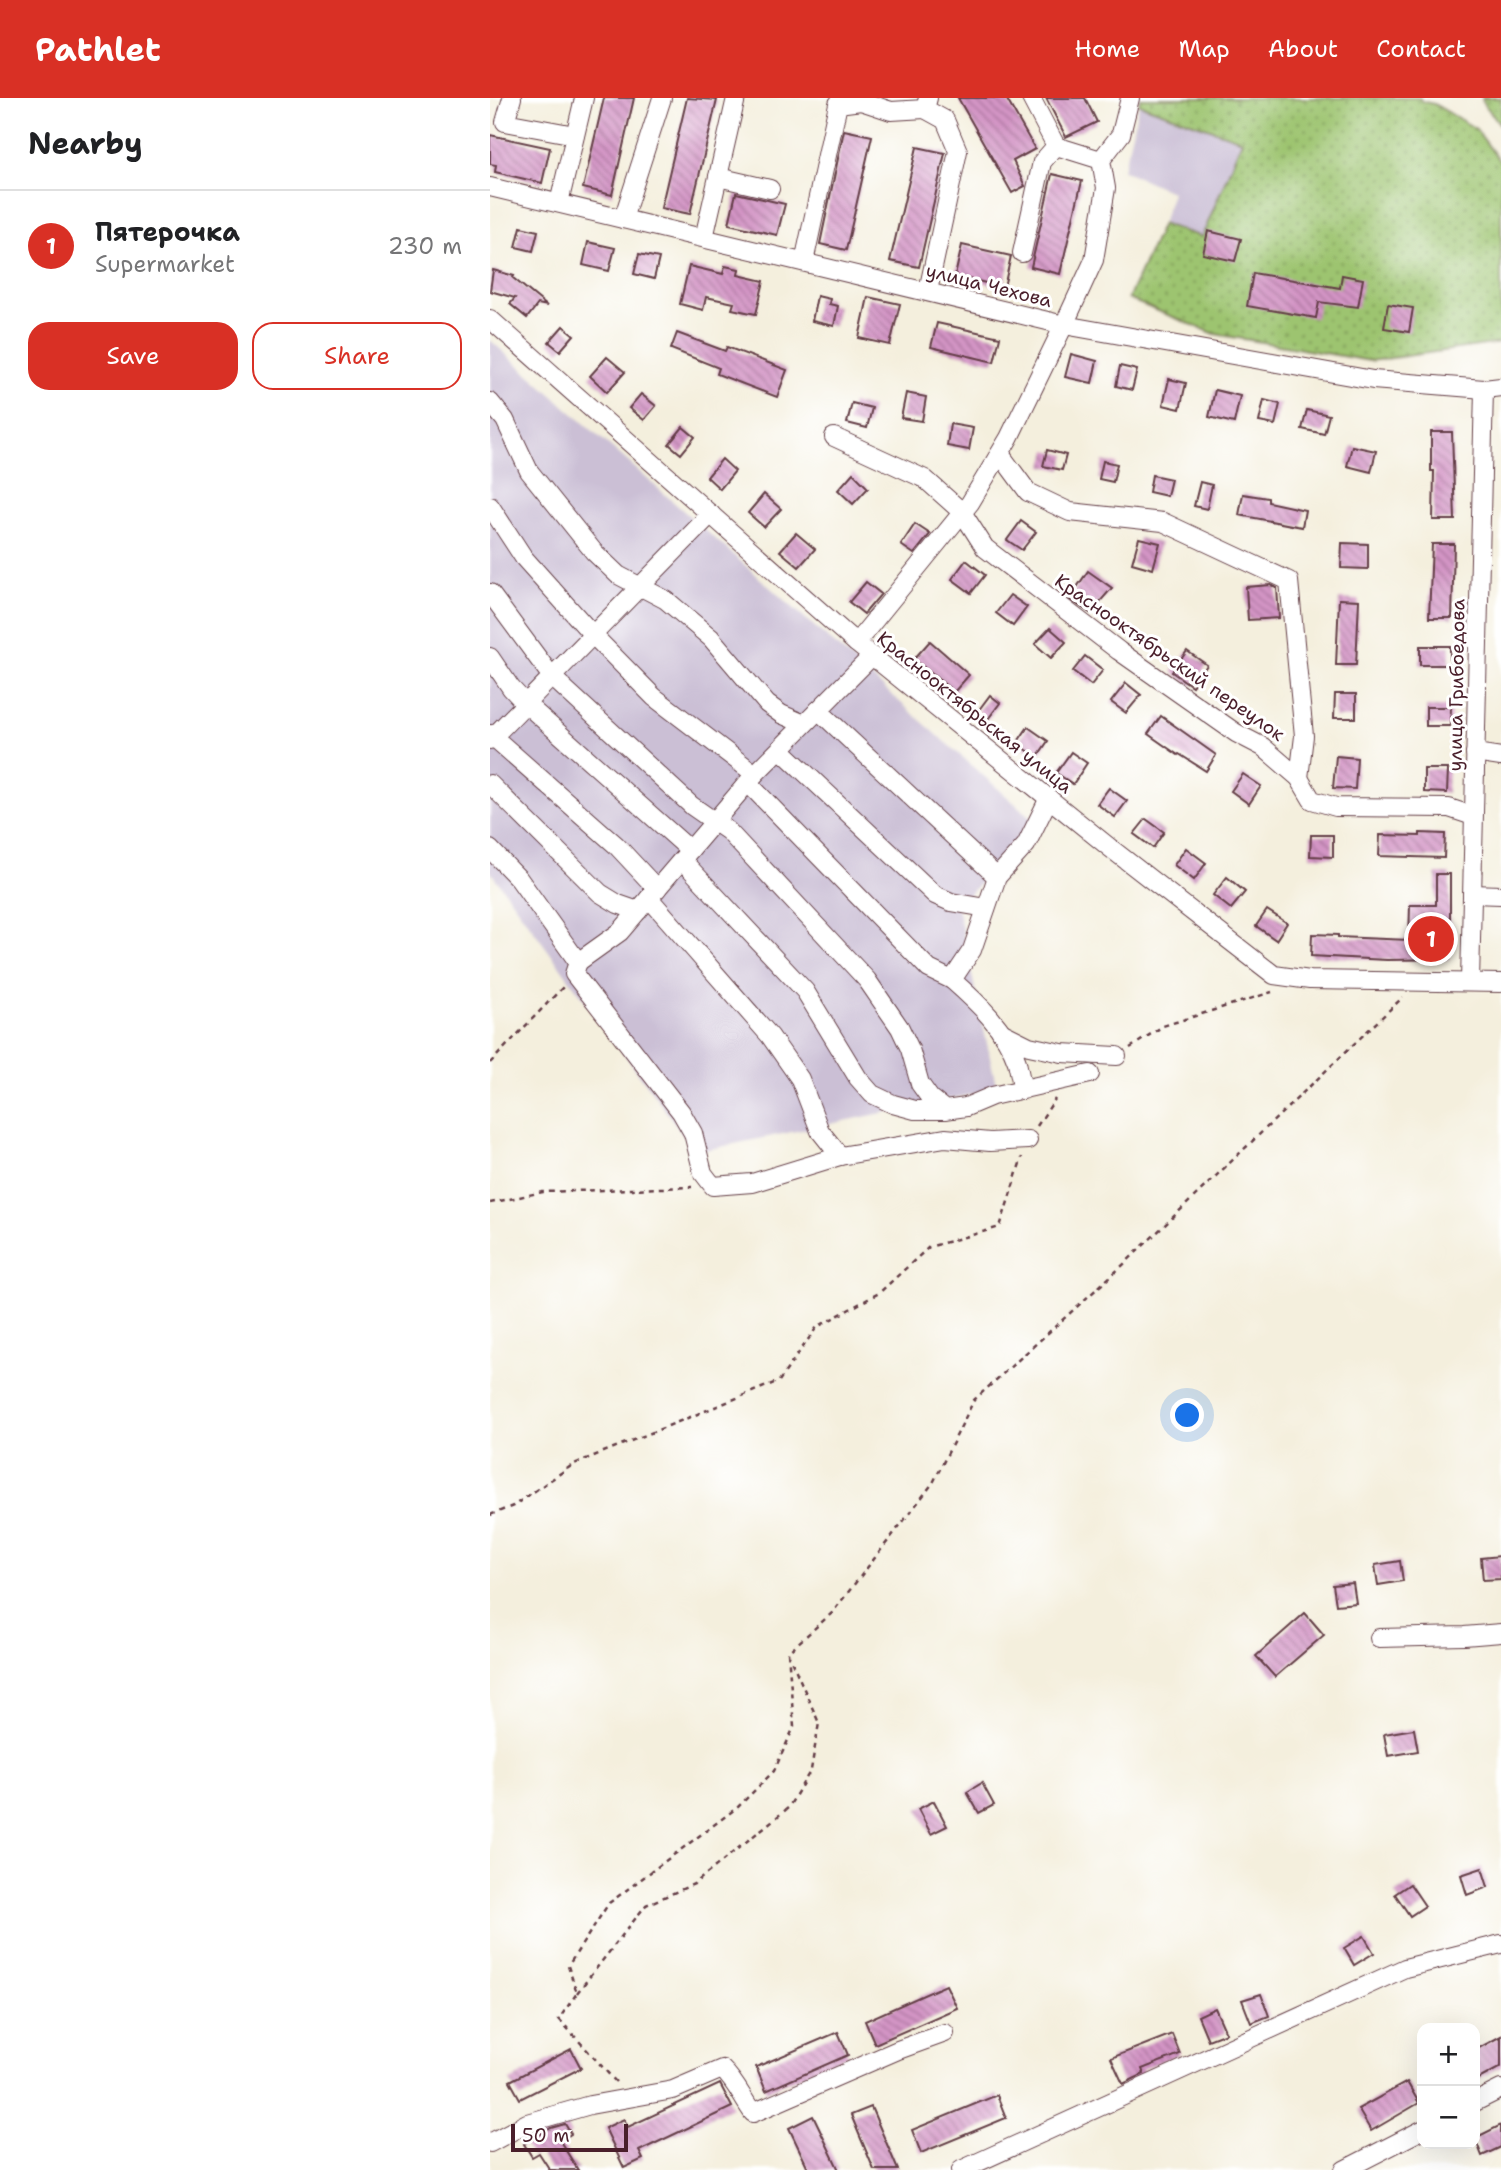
<!DOCTYPE html>
<meta charset="utf-8">
<style>
body{margin:0;font-family:"Shantell Sans",sans-serif;background:#f6f6f6;color:#202124}
.controls{position:absolute;right:21px;bottom:21px;display:grid;overflow:hidden;border-radius:14px;box-shadow:0 7px 28px #0002}
.controls button{width:63px;height:63px;display:grid;place-items:center;padding:0;border:0;border-bottom:2px solid #e0e0e0;background:#fff;color:#202124;font:35px sans-serif}
.scale{position:absolute;left:21px;bottom:18px;width:117px;box-sizing:border-box;padding-left:7px;border:4px solid #4a1f2b;border-top:0;font-size:19px;line-height:24px;white-space:nowrap;color:#4a1f2b;-webkit-text-stroke:5px #fff;paint-order:stroke}
.you{position:absolute;left:698px;top:1318px;width:24px;height:24px;margin:-18px;border:5px solid #fff;border-radius:50%;background:#1a73e8;box-shadow:0 0 0 10px #1a73e833}
.badge{display:grid;place-items:center;width:46px;height:46px;border-radius:50%;background:#d93025;color:#fff;font-size:23px;font-weight:700}
.pin{position:absolute;translate:-50% -50%;border:4px solid #fff;box-shadow:0 2px 7px #0006}
.list{margin:0;padding:0;list-style:none}
h2{display:flex;justify-content:space-between;align-items:center;height:91px;margin:0;padding:0 28px;font-size:30px}
h2 small{font-size:23px;font-weight:400;color:#757577}
.list li{display:grid;grid-template-columns:46px 1fr auto;gap:21px;align-items:center;box-sizing:border-box;height:112px;padding:0 28px;border-top:2px solid #e0e0e0}
.list b{display:block;font-size:26px;white-space:nowrap}
.list p{margin:0;font-size:23px;white-space:nowrap;color:#757577}
.list em{font-size:23px;font-style:normal;color:#757577}
.actions{display:flex;gap:14px;padding:21px 28px}
.actions a{flex:1;padding:16px 0;border:2px solid #d93025;border-radius:21px;text-align:center;font-size:24px;color:#d93025}
.actions .main{background:#d93025;color:#fff}
.map{position:relative;flex:none;width:1011px;height:2072px;overflow:hidden}
header{display:flex;align-items:center;gap:42px;box-sizing:border-box;height:98px;padding:0 35px;background:#d93025;color:#fff}
header strong{font-size:33px}
nav{display:flex;gap:38px;margin-inline-start:auto;font-size:24px}
main{display:flex}
aside{flex:1;background:#fff}
.map>svg:first-child{display:block}
.industrial{fill:#cbbfd5}
.garden{fill:url(#garden-dots);stroke:#74724e;stroke-width:2}
.building{fill:url(#building-back-hatch)}
.lines{fill:none;stroke-linecap:round;stroke-linejoin:round}
.minor-casing{stroke:#643e46;stroke-width:20}
.path{stroke:#643e46;stroke-width:2.5;stroke-dasharray:5 5;stroke-linecap:butt}
.minor{stroke:#fff;stroke-width:18}
.labels{text-anchor:middle;stroke-width:6;stroke-linejoin:round;paint-order:stroke}
.street-label{font-size:19px;fill:#4a1f2b;stroke:#fff}
</style>
<header>
<strong>Pathlet</strong>
<nav><a>Home</a><a>Map</a><a>About</a><a>Contact</a></nav>
</header>
<main>
<aside>
<h2>Nearby<small></small></h2>
<ul class="list">
<li><span class="badge">1</span><div><b>Пятерочка</b><p>Supermarket</p></div><em>230 m</em></li>
</ul>
<div class="actions"><a class="main">Save</a><a>Share</a></div>
</aside>
<div class="map">
<svg width="1011" height="2072" viewBox="0 0 1011 2072">
<defs>
<pattern id="garden-dots" width="8" height="8" patternUnits="userSpaceOnUse" patternTransform="scale(1.75)"><rect width="8" height="8" fill="#9dc470"/><path d="M2 2h.1M6 6h.1" fill="none" stroke="#829f5c" stroke-width="1.8" stroke-linecap="round"/></pattern>
<pattern id="building-back-hatch" width="6" height="6" patternUnits="userSpaceOnUse" patternTransform="scale(1.75)"><rect width="6" height="6" fill="#d394c5"/><path d="M-1 5l2 2M0 0l6 6M5-1l2 2" fill="none" stroke="#ad78a0"/></pattern>
</defs>
<rect width="100%" height="100%" fill="#fff"/>
<filter id="ink" filterUnits="userSpaceOnUse"><feTurbulence type="fractalNoise" baseFrequency=".0143" numOctaves="2"/><feDisplacementMap in="SourceGraphic" scale="14" xChannelSelector="R" yChannelSelector="G"/><feConvolveMatrix kernelMatrix="1 2 1 2 8 2 1 2 1" color-interpolation-filters="sRGB"/></filter>
<filter id="wash" filterUnits="userSpaceOnUse"><feTurbulence type="fractalNoise" baseFrequency=".00686" numOctaves="4" result="noise"/><feDisplacementMap in="SourceGraphic" scale="28" xChannelSelector="R" yChannelSelector="G"/><feGaussianBlur stdDeviation="1.57" result="paint"/><feColorMatrix in="noise" values="0 0 0 0 0 0 0 0 0 0 0 0 0 0 0 0 0 1.4 0 .05"/><feComposite in="paint" operator="in"/></filter>
<g filter="url(#wash)">
<rect width="100%" height="100%" fill="#f4efdd"/>
<!-- industrial -->
<g class="industrial">
<path d="M649,6L752,41L712,139L672,126L682,94L633,72Z"/>
<path d="M0,242L548,726L467,809L507,991L206,1054L0,773Z"/>
</g>
<!-- garden -->
<g class="garden">
<path d="M650,0H930L931,3L944,6L986,31L1011,65V245L880,263L725,236L638,201L672,126L712,139L752,42L649,6Z"/>
<path d="M992,0H1011V28C1005,17 994,12 992,0Z"/>
</g>
<g id="blocks">
<!-- building -->
<g class="building">
<path d="M114,0H144L122,97L93,90Z"/>
<path d="M197,0L227,2L200,116L171,110Z"/>
<path d="M468,0H516L545,51L523,63L535,88L522,95Z"/>
<path d="M556,0H595L607,24L576,39Z"/>
<path d="M354,32L382,38L356,152L330,146Z"/>
<path d="M0,37L60,50L52,85L5,74L6,67L0,66Z"/>
<path d="M427,49L455,55L429,169L400,163Z"/>
<path d="M562,76L592,83L570,176L541,169Z"/>
<path d="M246,95L295,106L287,137L239,126Z"/>
<path d="M31,129L48,133L43,153L26,149Z"/>
<path d="M718,133L751,141L745,163L713,156Z"/>
<path d="M98,144L125,150L119,173L93,167Z"/>
<path d="M472,147L521,158L514,189L465,178Z"/>
<path d="M149,156L169,160L164,181L144,176Z"/>
<path d="M199,168L233,176L235,168L249,171L248,177L274,183L266,216L242,211L244,205L216,199L213,212L190,206Z"/>
<path d="M3,172L24,178L23,180L57,208L48,206L37,220L20,206L25,200L0,193Z"/>
<path d="M763,175L850,190L852,177L873,181L868,209L829,204L826,220L757,208Z"/>
<path d="M327,198L340,201L339,206L348,208L344,228L322,223Z"/>
<path d="M378,199L410,206L400,247L369,240Z"/>
<path d="M898,206L923,210L919,234L894,230Z"/>
<path d="M447,225L510,239L504,264L441,249Z"/>
<path d="M73,228L84,237L70,253L59,244Z"/>
<path d="M187,235L235,253L237,249L297,272L287,299L227,276L229,270L181,251Z"/>
<path d="M581,256L607,263L602,285L575,279Z"/>
<path d="M117,259L135,274L117,294L100,278Z"/>
<path d="M630,268L647,272L642,292L626,288Z"/>
<path d="M679,281L696,285L690,311L673,307Z"/>
<path d="M725,292L750,298L744,325L719,319Z"/>
<path d="M416,295L436,299L432,323L411,320Z"/>
<path d="M151,296L166,308L154,322L139,310Z"/>
<path d="M774,302L790,306L785,327L769,324Z"/>
<path d="M362,305L382,310L377,330L357,325Z"/>
<path d="M817,312L839,317L834,336L812,331Z"/>
<path d="M460,326L483,330L479,352L457,348Z"/>
<path d="M193,329L205,339L191,356L179,346Z"/>
<path d="M941,334H962L965,422H943L944,373H941Z"/>
<path d="M862,348L886,353L881,374L857,368Z"/>
<path d="M557,352L576,357L572,372L553,368Z"/>
<path d="M232,361L245,373L230,391L217,379Z"/>
<path d="M613,363L627,366L623,384L609,381Z"/>
<path d="M363,375L378,390L363,406L348,392Z"/>
<path d="M662,377L681,381L677,398L659,394Z"/>
<path d="M710,384L722,387L717,411L704,408Z"/>
<path d="M274,396L291,411L274,429L258,415Z"/>
<path d="M753,396L778,400V404L815,412L812,429L749,417Z"/>
<path d="M531,423L546,434L532,452L517,442Z"/>
<path d="M425,426L440,436L424,456L411,447Z"/>
<path d="M306,435L325,451L309,469L290,453Z"/>
<path d="M649,440L670,445L663,471L642,465Z"/>
<path d="M852,445L878,446V471L851,470Z"/>
<path d="M942,446H964L962,520H939Z"/>
<path d="M476,462L495,477L481,495L462,481Z"/>
<path d="M598,473L622,490L600,515L579,501Z"/>
<path d="M376,484L391,496L374,516L359,504Z"/>
<path d="M781,487L787,490L789,520L758,522L756,489Z"/>
<path d="M520,497L537,509L523,528L506,515Z"/>
<path d="M849,501L869,502L866,567H846Z"/>
<path d="M560,530L576,544L561,560L545,546Z"/>
<path d="M440,543L479,577L464,594L424,561Z"/>
<rect x="930" y="548" width="30" height="19"/>
<path d="M697,553L717,567L702,588L682,574Z"/>
<path d="M595,558L613,572L601,587L583,573Z"/>
<path d="M636,585L651,597L636,615L621,604Z"/>
<path d="M845,596H866V620H844Z"/>
<path d="M500,597L510,605L498,621L488,613Z"/>
<path d="M936,609H961L960,628H936Z"/>
<path d="M671,618L726,657L716,673L689,656L688,657L658,636Z"/>
<path d="M538,629L558,643L547,659L527,645Z"/>
<path d="M581,654L597,665L583,686L566,675Z"/>
<path d="M846,658L867,660L865,691L843,690Z"/>
<path d="M934,671H958L957,695L934,694Z"/>
<path d="M753,676L771,688L759,706L741,693Z"/>
<path d="M619,690L637,703L625,719L607,706Z"/>
<path d="M656,721L674,734L663,750L644,736Z"/>
<path d="M930,735L955,736L954,760L889,758L890,737L930,738Z"/>
<path d="M821,737H843V759L820,758Z"/>
<path d="M696,750L716,765L704,782L684,767Z"/>
<path d="M946,776H960V861L897,862L821,858L822,836L848,837V839L919,842L920,807H946Z"/>
<path d="M737,779L755,794L741,811L723,797Z"/>
<path d="M777,812L797,825L786,842L766,828Z"/>
<path d="M1010,1458L1011,1481L993,1482L991,1460Z"/>
<path d="M910,1463L913,1483L888,1487L885,1467Z"/>
<path d="M863,1485L866,1505L846,1507L843,1487Z"/>
<path d="M815,1515L834,1537L785,1579L766,1558Z"/>
<path d="M924,1631L928,1653L898,1658L894,1636Z"/>
<path d="M492,1685L504,1707L489,1715L477,1694Z"/>
<path d="M444,1703L457,1728L441,1736L428,1711Z"/>
<path d="M992,1770L998,1789L977,1797L971,1777Z"/>
<path d="M920,1786L935,1808L920,1818L905,1796Z"/>
<path d="M874,1838L884,1855L864,1867L854,1850Z"/>
<path d="M456,1887L467,1910L385,1946L375,1923Z"/>
<path d="M771,1896L779,1918L761,1925L752,1902Z"/>
<path d="M725,1910L736,1935L718,1942L708,1918Z"/>
<path d="M348,1934L358,1957L276,1993L266,1969Z"/>
<path d="M682,1936L690,1956L652,1971L654,1976L633,1986L621,1960Z"/>
<path d="M1011,1938V1969L985,1983V1952Z"/>
<path d="M81,1951L91,1970L30,2001L20,1983Z"/>
<path d="M917,1984L929,2005L881,2033L868,2011Z"/>
<path d="M230,1986L242,2009L149,2053L153,2061L134,2070L115,2030L134,2021L138,2029Z"/>
<path d="M507,1997L516,2020L431,2055L422,2032Z"/>
<path d="M381,2009L408,2072H384L361,2017Z"/>
<path d="M323,2018L349,2072H319L299,2030Z"/>
<path d="M75,2026L81,2036L70,2043L88,2072H60L49,2055L42,2059L34,2046L61,2030Z"/>
<path d="M1011,2027V2049L992,2058L985,2040Z"/>
</g>
</g>
</g>
<g filter="url(#ink)">
<use href="#blocks" fill-opacity="0" stroke="#643e46" stroke-width="2"/>
<g class="lines">
<defs>
<g id="minor">
<path d="M22,0L15,24L85,37"/>
<path d="M541,0L566,48L611,62"/>
<path d="M371,3L401,13L435,11"/>
<path d="M228,79L280,91"/>
<path d="M0,89L574,227L883,282L994,291L1011,289"/>
<path d="M69,105L94,0"/>
<path d="M133,121L172,0"/>
<path d="M214,140L246,0"/>
<path d="M532,155L552,64L566,48"/>
<path d="M314,164L348,6L371,3L370,0"/>
<path d="M438,193L468,53L455,22L435,11L438,0"/>
<path d="M0,221L366,545L619,749L784,877L820,882L1011,885"/>
<path d="M0,304L15,322L39,373L104,454L128,477L176,502L221,540L277,606L291,616L314,626"/>
<path d="M344,339L435,381L472,414L495,450L629,553L746,635L773,649L809,680L822,702L846,709L959,710L983,718"/>
<path d="M510,356L538,394L580,414L673,424L799,483L814,638L809,680"/>
<path d="M0,408L34,460L103,537L164,599L265,676"/>
<path d="M0,495L62,579L202,708L238,733L377,882L410,930L420,951L430,986L440,1000L455,1012L476,1009L502,998L600,976"/>
<path d="M366,545L480,405L519,340L574,227L604,162L616,90L611,62L631,36L640,0"/>
<path d="M0,559L21,590L36,606L200,752"/>
<path d="M328,612L507,779"/>
<path d="M0,636L126,747L167,791"/>
<path d="M0,642L221,416"/>
<path d="M290,651L445,797L461,804L496,810"/>
<path d="M985,655L1011,659"/>
<path d="M258,685L439,871L462,882L482,852L507,779L536,747L559,700"/>
<path d="M0,686L110,795L128,806L148,813"/>
<path d="M0,751L29,781L88,864L130,834L265,676L382,558"/>
<path d="M192,762L315,893L368,980L382,996L403,1006L425,1012H455"/>
<path d="M982,796L1011,797"/>
<path d="M159,800L280,938L310,981L330,1033L350,1058L455,1040L500,1044L538,1042"/>
<path d="M88,864L84,876L191,1014L203,1035L213,1075L223,1088L262,1085L350,1058"/>
<path d="M462,882C487,904 516,931 527,964C529,973 531,983 533,992"/>
<path d="M980,884L994,291"/>
<path d="M511,934L539,948L572,955L627,958"/>
<path d="M889,1540L974,1538L1011,1535"/>
<path d="M985,2004L1011,1991"/>
<path d="M0,2045L37,2025L100,2007L183,1992L232,1971C246,1984 252,2000 263,2015L408,1952L455,1935"/>
<path d="M471,2072L915,1870L1011,1846"/>
<path d="M854,2072L932,2032"/>
</g>
</defs>
<!-- minor casing -->
<use href="#minor" class="minor-casing"/>
<!-- path -->
<g class="path">
<path d="M640,950L673,928L782,894"/>
<path d="M0,965L73,889"/>
<path d="M547,1028L565,1001"/>
<path d="M0,1105L53,1094L202,1089"/>
<path d="M0,1417L23,1408L84,1366L289,1283L327,1229L389,1195L439,1149L510,1129L532,1059"/>
<path d="M87,1895L156,1807L204,1786L298,1710L321,1672L329,1625L299,1557"/>
<path d="M126,1984L69,1921L87,1895L78,1868L119,1805L248,1709L284,1673L304,1629L298,1554L342,1515L443,1385L484,1302L633,1167L913,899"/>
</g>
<!-- minor -->
<use href="#minor" class="minor"/>
</g>
</g>
<g class="labels">
<!-- street labels -->
<g class="street-label">
<text transform="translate(499 187) rotate(14)" y="7">улица Чехова</text>
<text transform="translate(680 559) rotate(35)" y="7">Краснооктябрьский переулок</text>
<text transform="translate(966 587) rotate(-89)" y="7">улица Грибоедова</text>
<text transform="translate(485 614) rotate(39)" y="7">Краснооктябрьская улица</text>
</g>
</g>
</svg>
<div class="controls">
<button>+</button>
<button>−</button>
</div>
<div class="scale">50 m</div>
<div class="you"></div>
<div class="pin badge" style="left:941px;top:841px">1</div>
</div>
</main>
